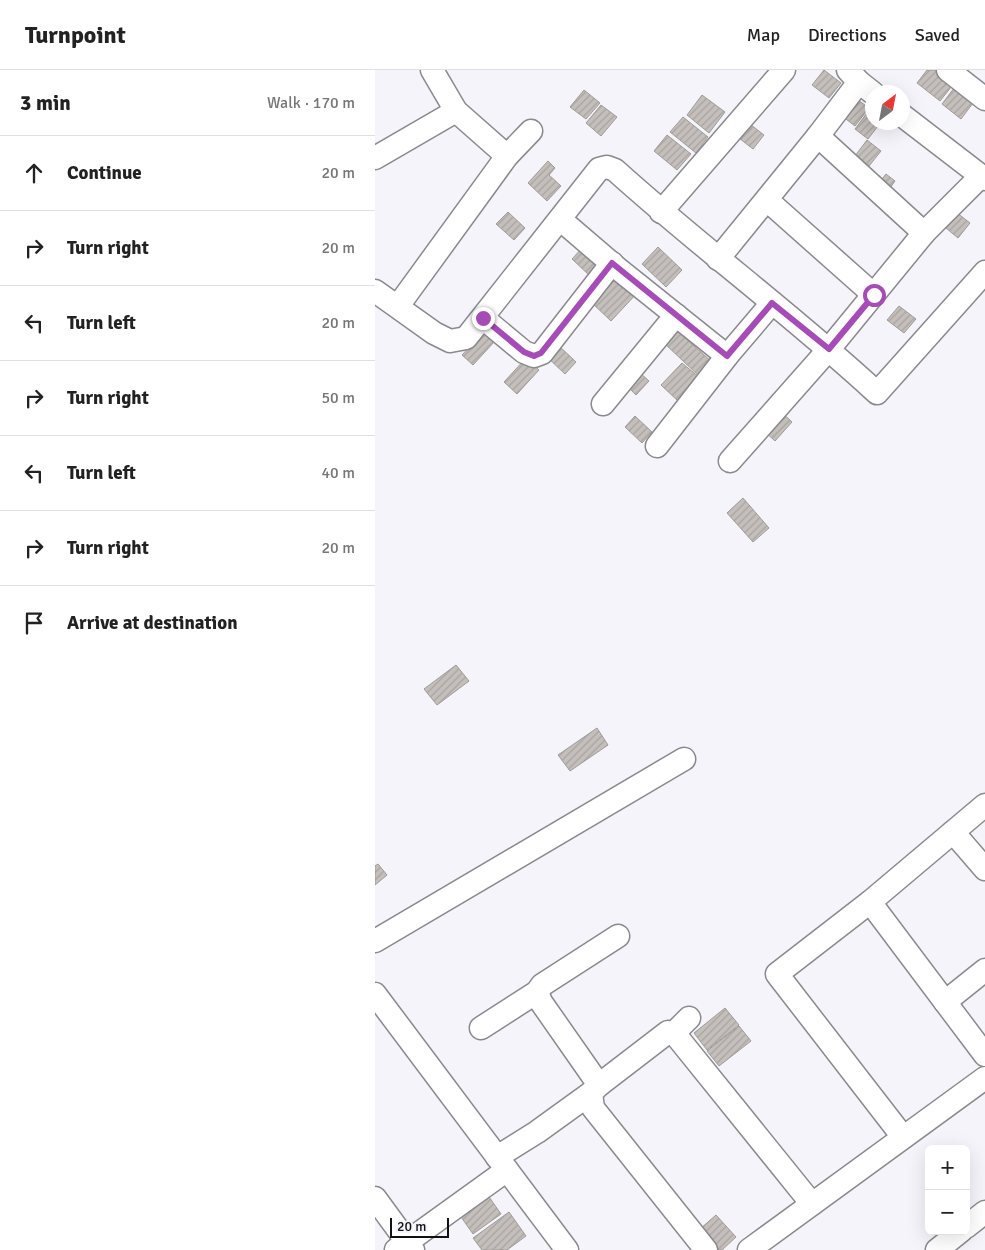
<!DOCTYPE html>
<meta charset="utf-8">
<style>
body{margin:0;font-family:Signika,sans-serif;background:#f2f2f2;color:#222}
.controls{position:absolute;right:15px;bottom:15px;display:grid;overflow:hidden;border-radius:8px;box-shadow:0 5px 20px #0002}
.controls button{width:45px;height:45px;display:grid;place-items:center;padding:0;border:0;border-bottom:1px solid #e0e0e0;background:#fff;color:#222;font:25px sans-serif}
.compass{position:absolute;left:490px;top:15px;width:45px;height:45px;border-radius:50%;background:#fff;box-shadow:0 5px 20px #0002;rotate:32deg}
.scale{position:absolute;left:15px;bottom:12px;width:59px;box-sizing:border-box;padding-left:5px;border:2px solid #111113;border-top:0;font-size:14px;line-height:18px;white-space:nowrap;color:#111113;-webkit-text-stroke:4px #f4f4fa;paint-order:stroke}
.stop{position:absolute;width:15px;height:15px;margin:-11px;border:4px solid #a64cb7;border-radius:50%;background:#fff}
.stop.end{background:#a64cb7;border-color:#fff;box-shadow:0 1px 5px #0008}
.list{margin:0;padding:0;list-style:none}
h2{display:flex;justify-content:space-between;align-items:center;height:65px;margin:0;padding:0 20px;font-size:21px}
h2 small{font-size:16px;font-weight:400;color:#767676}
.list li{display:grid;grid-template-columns:32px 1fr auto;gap:15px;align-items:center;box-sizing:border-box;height:75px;padding:0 20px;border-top:1px solid #e0e0e0}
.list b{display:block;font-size:19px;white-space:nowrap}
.list em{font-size:16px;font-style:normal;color:#767676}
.icon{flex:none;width:28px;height:28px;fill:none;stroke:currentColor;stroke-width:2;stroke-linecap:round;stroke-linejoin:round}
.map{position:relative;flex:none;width:610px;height:1180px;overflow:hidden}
header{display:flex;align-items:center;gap:30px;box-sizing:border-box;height:70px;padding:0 25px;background:#fff;border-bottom:1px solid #e0e0e0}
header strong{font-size:24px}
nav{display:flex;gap:28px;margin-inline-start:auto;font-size:18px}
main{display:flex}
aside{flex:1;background:#fff}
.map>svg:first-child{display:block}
.building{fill:url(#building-hatch);stroke:#a09b97}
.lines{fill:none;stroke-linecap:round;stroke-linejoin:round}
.street-casing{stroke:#89898e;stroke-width:25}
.street{stroke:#fff;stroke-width:22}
.route{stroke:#a64cb7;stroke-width:6}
</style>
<header>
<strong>Turnpoint</strong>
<nav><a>Map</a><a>Directions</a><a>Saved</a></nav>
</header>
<main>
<aside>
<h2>3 min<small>Walk · 170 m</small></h2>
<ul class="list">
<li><svg class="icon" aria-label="ahead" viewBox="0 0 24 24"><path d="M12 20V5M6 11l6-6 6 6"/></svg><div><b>Continue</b></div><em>20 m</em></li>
<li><svg class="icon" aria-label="right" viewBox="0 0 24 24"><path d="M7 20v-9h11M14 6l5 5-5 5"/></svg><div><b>Turn right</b></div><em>20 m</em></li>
<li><svg class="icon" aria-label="left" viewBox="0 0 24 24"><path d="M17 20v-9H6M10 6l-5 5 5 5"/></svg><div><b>Turn left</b></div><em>20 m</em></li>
<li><svg class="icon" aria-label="right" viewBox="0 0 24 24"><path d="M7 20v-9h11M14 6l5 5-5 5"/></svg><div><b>Turn right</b></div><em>50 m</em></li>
<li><svg class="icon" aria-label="left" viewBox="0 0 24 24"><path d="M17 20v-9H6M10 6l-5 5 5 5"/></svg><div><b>Turn left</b></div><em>40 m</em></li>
<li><svg class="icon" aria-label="right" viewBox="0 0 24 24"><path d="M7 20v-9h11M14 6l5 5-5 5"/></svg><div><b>Turn right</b></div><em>20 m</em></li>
<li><svg class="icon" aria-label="arrive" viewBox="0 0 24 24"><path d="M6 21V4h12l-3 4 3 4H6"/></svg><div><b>Arrive at destination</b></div></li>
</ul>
</aside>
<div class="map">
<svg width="610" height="1180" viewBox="0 0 610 1180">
<defs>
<pattern id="building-hatch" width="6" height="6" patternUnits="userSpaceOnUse" patternTransform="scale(1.25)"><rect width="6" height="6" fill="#c4bfbb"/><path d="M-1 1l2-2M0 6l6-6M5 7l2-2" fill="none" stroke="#a7a3a0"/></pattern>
</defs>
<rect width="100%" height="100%" fill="#f4f4fa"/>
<!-- building -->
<g class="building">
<path d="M449,0L466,13L454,28L437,15Z"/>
<path d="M552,0H566L581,11L565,31L542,13Z"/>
<path d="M582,14L601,29L586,49L567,34Z"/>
<path d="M209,20L225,33L211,49L195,37Z"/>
<path d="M327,25L350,42L334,63L312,45Z"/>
<path d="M480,28L494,38L480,56L467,46Z"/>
<path d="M226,35L242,47L226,66L211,53Z"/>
<path d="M495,39L498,41V52H506L493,69L480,59Z"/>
<path d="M308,47L333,67L321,83L295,62Z"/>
<path d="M371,51L389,65L378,79L360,65Z"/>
<path d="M292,65L316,84L302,100L279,81Z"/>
<path d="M492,70L506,81L490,101L477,90Z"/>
<path d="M173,91L180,98L174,105L186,116L172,131L153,113Z"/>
<path d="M511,104L520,111L513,121L503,114Z"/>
<path d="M577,139L595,153L583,168L565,153Z"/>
<path d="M133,142L150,158L139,170L121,154Z"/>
<path d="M208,177L226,193L215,206L197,189Z"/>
<path d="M283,177L307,200L291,217L267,194Z"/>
<path d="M243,203L263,222L236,251L216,232Z"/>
<path d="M524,236L541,249L529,263L512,250Z"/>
<path d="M301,260L337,292L324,306L289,273Z"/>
<path d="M109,261L120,271L98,295L87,285Z"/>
<path d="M182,274L201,292L190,304L171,286Z"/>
<path d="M151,288L164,300L142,324L129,312Z"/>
<path d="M307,293L325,308L303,331L286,315Z"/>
<path d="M264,302L274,311L261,325L251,315Z"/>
<path d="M404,340L417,352L400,371L387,359Z"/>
<path d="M260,346L277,362L267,373L250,357Z"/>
<path d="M368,428L394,458L378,472L352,443Z"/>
<path d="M81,595L94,611L62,635L49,619Z"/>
<path d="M222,658L233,675L195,701L183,685Z"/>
<path d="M3,794L12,805L0,815V796Z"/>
<path d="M350,938L364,955L332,980L319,963Z"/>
<path d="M364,956L376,971L344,996L332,981Z"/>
<path d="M112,1124L126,1144L98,1164L84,1144Z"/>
<path d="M134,1142L151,1166L132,1180H107L98,1168Z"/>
<path d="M341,1145L361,1167L347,1180H344L325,1159Z"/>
</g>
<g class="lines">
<defs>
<g id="street">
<path d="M57,0L81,41L132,86"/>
<path d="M473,0L484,12L498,23"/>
<path d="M573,0L610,29"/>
<path d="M528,46L610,109"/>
<path d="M443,66L549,163"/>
<path d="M0,88L81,41"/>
<path d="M392,130L499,225"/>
<path d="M286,142L409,0"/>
<path d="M186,150L242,198L352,286"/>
<path d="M343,189L443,66L484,12"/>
<path d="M0,221L59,263L75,271L91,268L224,99L232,97L240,100C325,177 418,245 502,323L610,202"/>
<path d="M23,236L132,86L156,61"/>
<path d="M108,248L149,282L159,286L167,283L237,193"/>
<path d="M228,334L301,245"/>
<path d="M282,376L352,286L397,233"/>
<path d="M355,391L454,279L549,163L606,106"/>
<path d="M610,735L495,832L610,985"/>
<path d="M578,762L610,799"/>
<path d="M495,832L402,904L528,1067"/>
<path d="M0,871L309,689"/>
<path d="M162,922L166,932L224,1015"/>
<path d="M0,924L192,1180"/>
<path d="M570,932L610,900"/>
<path d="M314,948L299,963L437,1134"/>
<path d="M106,958L162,922L167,915L243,866"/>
<path d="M299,963L293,962L224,1015L216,1023L218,1038L331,1180"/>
<path d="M122,1087L162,1062L216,1023"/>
<path d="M0,1128L38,1180"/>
<path d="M591,1157L610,1142"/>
<path d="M21,1180L132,1100"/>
<path d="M374,1180L610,1008"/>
<path d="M562,1180L586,1161"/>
</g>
</defs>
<!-- street casing -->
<use href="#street" class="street-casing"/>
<!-- street -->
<use href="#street" class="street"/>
</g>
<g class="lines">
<!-- route -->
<path class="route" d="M108,248L149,282L159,286L166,283L237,193L352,286L397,233L454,279L499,225"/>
</g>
</svg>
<div class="controls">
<button>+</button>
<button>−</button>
</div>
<svg class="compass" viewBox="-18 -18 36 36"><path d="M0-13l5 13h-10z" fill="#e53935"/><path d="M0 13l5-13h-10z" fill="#767676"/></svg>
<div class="scale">20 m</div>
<div class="stop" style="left:499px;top:225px"></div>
<div class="stop end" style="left:108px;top:248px"></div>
</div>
</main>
